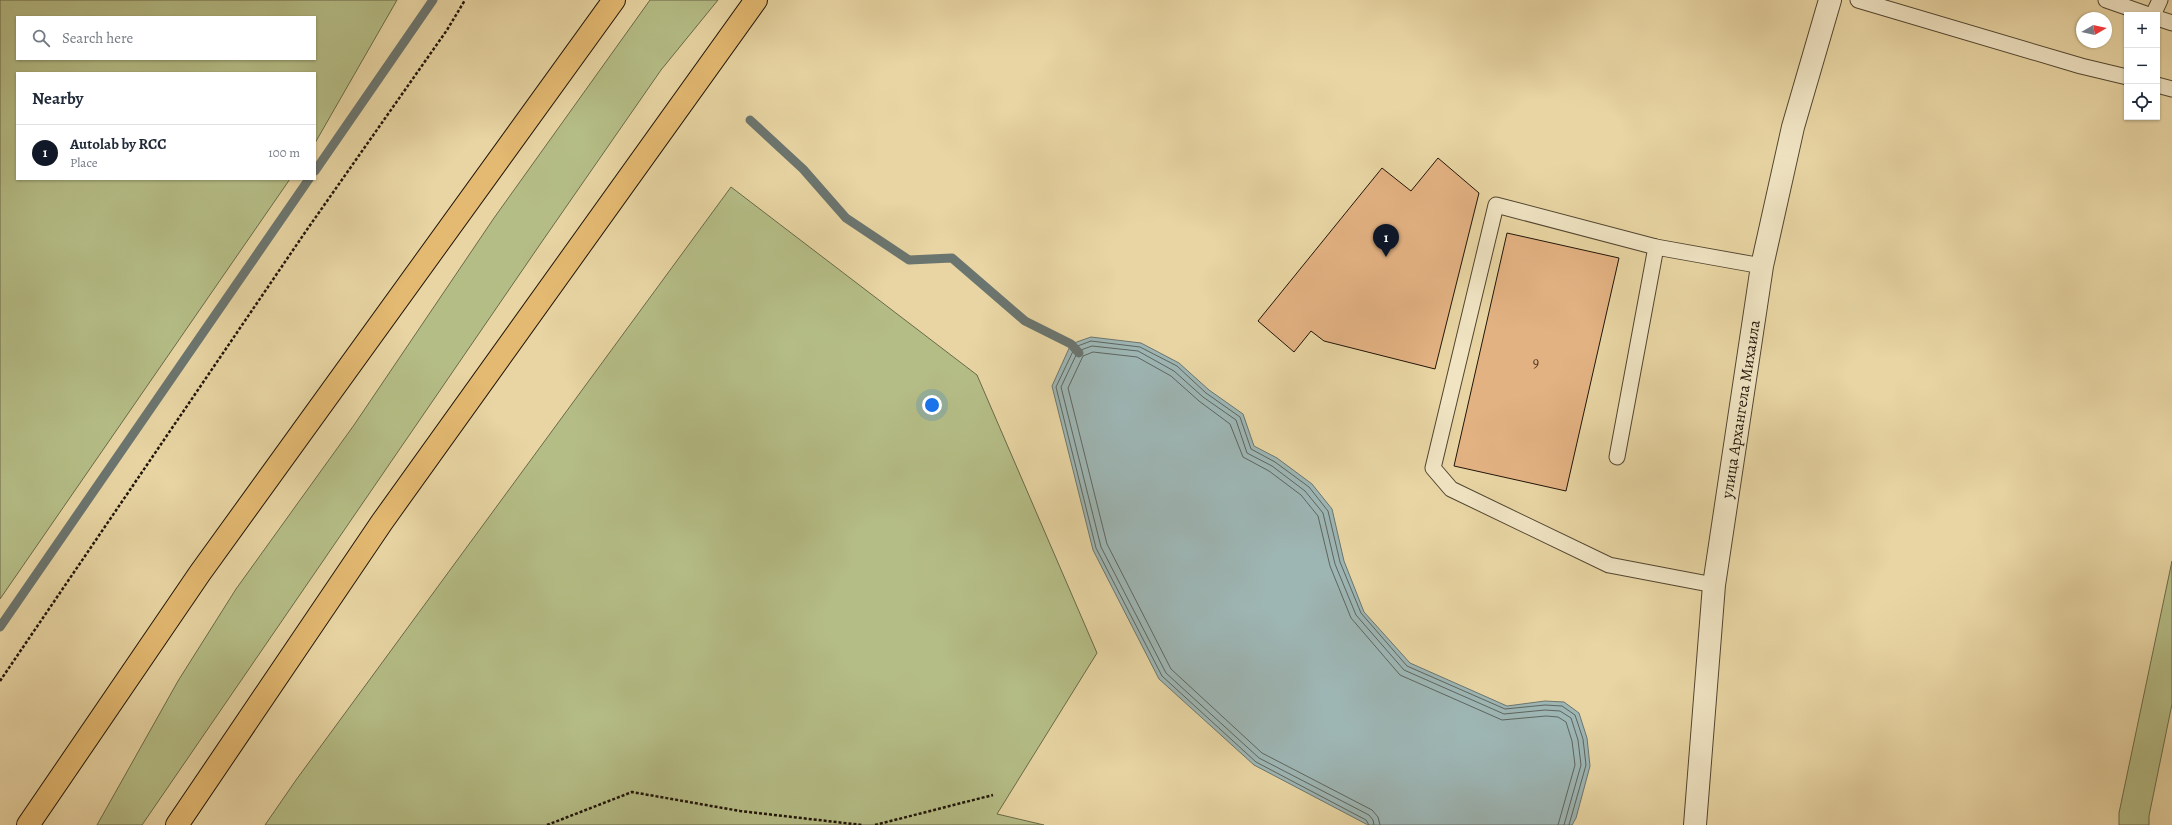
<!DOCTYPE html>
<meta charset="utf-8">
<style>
body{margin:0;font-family:Alegreya,serif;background:#f6f6f7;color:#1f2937}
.controls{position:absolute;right:12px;top:12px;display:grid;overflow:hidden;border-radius:0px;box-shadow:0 1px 3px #0004}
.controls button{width:36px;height:36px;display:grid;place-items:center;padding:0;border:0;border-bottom:1px solid #e0e1e3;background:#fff;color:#1f2937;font:20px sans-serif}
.compass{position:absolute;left:2076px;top:12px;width:36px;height:36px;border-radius:50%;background:#fff;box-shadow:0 1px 3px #0004;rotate:81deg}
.you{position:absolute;left:932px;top:405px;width:14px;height:14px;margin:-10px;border:3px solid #fff;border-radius:50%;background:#1a73e8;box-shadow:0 0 0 6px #1a73e833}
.badge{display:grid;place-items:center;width:26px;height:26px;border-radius:50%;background:#111827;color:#fff;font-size:13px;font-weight:700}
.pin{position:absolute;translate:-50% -33px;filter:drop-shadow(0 1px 2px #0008)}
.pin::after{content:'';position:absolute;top:21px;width:14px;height:12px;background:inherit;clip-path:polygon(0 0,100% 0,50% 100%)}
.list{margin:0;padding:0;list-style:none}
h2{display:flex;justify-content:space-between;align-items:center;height:52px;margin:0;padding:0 16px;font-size:17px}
h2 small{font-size:13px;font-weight:400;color:#747a83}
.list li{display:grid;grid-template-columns:26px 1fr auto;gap:12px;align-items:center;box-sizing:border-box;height:56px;padding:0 16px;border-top:1px solid #e0e1e3}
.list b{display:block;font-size:15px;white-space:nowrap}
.list p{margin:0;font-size:13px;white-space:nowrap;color:#747a83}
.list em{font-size:13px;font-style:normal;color:#747a83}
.icon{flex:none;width:22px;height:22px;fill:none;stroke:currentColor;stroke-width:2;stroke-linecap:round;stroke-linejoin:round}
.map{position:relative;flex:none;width:2172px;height:825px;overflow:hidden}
.search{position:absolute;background:#fff;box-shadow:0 1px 3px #0004;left:16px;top:16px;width:300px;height:44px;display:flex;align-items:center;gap:10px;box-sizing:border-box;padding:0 14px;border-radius:0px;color:#747a83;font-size:15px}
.panel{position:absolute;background:#fff;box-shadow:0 1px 3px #0004;left:16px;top:72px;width:300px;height:108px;border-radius:0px}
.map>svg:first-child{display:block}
.green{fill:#b5bd86;stroke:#6a6948;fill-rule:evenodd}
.water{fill:#9db5b3;stroke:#6b756f}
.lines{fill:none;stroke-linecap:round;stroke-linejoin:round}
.shore{stroke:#5e655e;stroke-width:1}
.stream{stroke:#6b756f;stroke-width:9}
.building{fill:#e3b283;stroke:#201509}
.lane-casing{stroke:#524530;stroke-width:17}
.street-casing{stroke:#524530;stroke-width:24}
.primary-casing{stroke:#201509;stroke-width:24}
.path{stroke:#201509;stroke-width:2.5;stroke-dasharray:3 2;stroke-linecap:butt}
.lane{stroke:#f0e4c3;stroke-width:15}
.street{stroke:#f0e4c3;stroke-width:22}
.primary{stroke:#e4ba72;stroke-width:22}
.labels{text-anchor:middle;stroke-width:3;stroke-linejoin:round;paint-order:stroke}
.number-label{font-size:14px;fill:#513c28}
.street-label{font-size:16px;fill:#201509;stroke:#f0e4c3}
</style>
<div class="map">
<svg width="2172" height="825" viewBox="0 0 2172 825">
<rect width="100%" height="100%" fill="#e8d5a3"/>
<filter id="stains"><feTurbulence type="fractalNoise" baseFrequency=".005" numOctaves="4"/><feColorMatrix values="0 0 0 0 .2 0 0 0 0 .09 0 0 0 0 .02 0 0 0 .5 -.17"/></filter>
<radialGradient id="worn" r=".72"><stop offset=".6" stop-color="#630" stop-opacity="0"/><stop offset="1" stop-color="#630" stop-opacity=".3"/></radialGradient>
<!-- green -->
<g class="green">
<path d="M0,0H397L315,143V73H17V179H290L0,599ZM17,17H315V59H17Z"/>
<path d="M650,0H718L661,70L541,243L142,825H97L178,681L236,589L354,425L494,218Z"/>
<path d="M731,187L977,375L1097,653L997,814L1044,825H265L296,780Z"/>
<path d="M2172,561V704L2149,816V825H2119V813Z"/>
</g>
<!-- water -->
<path class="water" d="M1091,337L1141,343L1179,363L1209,390L1243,414L1254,446L1277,458L1312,484L1332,509L1344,561L1364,612L1410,663L1507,706L1545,701L1564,702L1579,713L1587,738L1590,766L1576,818L1572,825H1368L1254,765L1159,679L1093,550L1052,386L1071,344Z"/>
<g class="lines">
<!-- shore -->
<g class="shore">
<path d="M1369,825L1366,820L1256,762L1162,676L1096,548L1056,387L1075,347L1091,341L1140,347L1177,366L1206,393L1240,417L1251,449L1275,462L1309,487L1328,511L1340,562L1361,613L1407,666L1505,709L1545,705L1562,706L1575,715L1583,739L1586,765L1569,825"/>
<path d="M1374,825L1373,820L1369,815L1259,758L1166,673L1101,547L1061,387L1078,351L1092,346L1138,351L1174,371L1203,397L1236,420L1247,453L1272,466L1305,491L1323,513L1335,564L1356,615L1404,670L1504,714L1545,710L1560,711L1571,718L1578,740L1581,765L1564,825"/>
<path d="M1380,825L1378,817L1372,810L1262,753L1171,669L1107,544L1068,388L1083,356L1093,352L1137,357L1171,376L1199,401L1230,424L1243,457L1269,471L1301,495L1318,516L1330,566L1351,618L1400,675L1502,720L1546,716L1558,717L1566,722L1572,741L1575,765L1558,825"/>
</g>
<!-- stream -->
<g class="stream">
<path d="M750,120L803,169L846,218L909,260L952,258L1025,321L1071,344L1079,353"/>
<path d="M315,171L433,0"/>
<path d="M0,627L309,179"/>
</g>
</g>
<!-- building -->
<g class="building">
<path d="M1438,158L1479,193L1435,369L1324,341L1311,331L1294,352L1258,321L1382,168L1411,191Z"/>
<path d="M1507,233L1619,258L1566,491L1454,466Z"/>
</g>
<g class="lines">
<defs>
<g id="lane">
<path d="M1858,0L2081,66L2127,77"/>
<path d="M2106,0L2149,15"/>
<path d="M2153,15L2160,0"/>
<path d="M2157,18L2172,23"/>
<path d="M2157,85L2172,89"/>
<path d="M1617,457L1656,247"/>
<path d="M1714,585L1609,565L1451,489L1433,468L1496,205L1656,247L1762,266"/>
</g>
<path id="street" d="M1695,825L1714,585L1762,266L1793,127L1830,0"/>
<g id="primary">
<path d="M28,825L200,573L614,0"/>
<path d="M177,825L382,522L756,0"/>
</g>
</defs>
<!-- lane casing -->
<use href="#lane" class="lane-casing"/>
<!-- street casing -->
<use href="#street" class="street-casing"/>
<!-- primary casing -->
<use href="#primary" class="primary-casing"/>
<!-- path -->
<g class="path">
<path d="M0,681L306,231L447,30L465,0"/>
<path d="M547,825L632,792L740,811L862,825"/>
<path d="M875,825L993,795"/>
</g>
<!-- lane -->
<use href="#lane" class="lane"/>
<!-- street -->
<use href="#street" class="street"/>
<!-- primary -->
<use href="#primary" class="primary"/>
</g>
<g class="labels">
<!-- number labels -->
<g class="number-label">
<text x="1536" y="367">9</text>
</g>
<!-- street labels -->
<g class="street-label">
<text transform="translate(1740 409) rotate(-81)" y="6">улица Архангела Михаила</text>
</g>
</g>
<rect width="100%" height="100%" filter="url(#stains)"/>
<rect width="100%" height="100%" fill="url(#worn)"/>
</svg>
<div class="controls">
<button>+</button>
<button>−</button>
<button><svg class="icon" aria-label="locate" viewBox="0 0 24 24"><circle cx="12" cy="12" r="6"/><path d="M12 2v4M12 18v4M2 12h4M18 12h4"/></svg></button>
</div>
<svg class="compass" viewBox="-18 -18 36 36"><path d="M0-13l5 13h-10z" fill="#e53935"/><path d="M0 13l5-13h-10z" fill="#747a83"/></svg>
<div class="you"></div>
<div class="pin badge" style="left:1386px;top:257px">1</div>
<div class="search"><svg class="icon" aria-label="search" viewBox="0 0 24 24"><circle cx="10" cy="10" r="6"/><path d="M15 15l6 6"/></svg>Search here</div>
<section class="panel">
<h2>Nearby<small></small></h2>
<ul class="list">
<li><span class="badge">1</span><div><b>Autolab by RCC</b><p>Place</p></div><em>100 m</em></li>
</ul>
</section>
</div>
